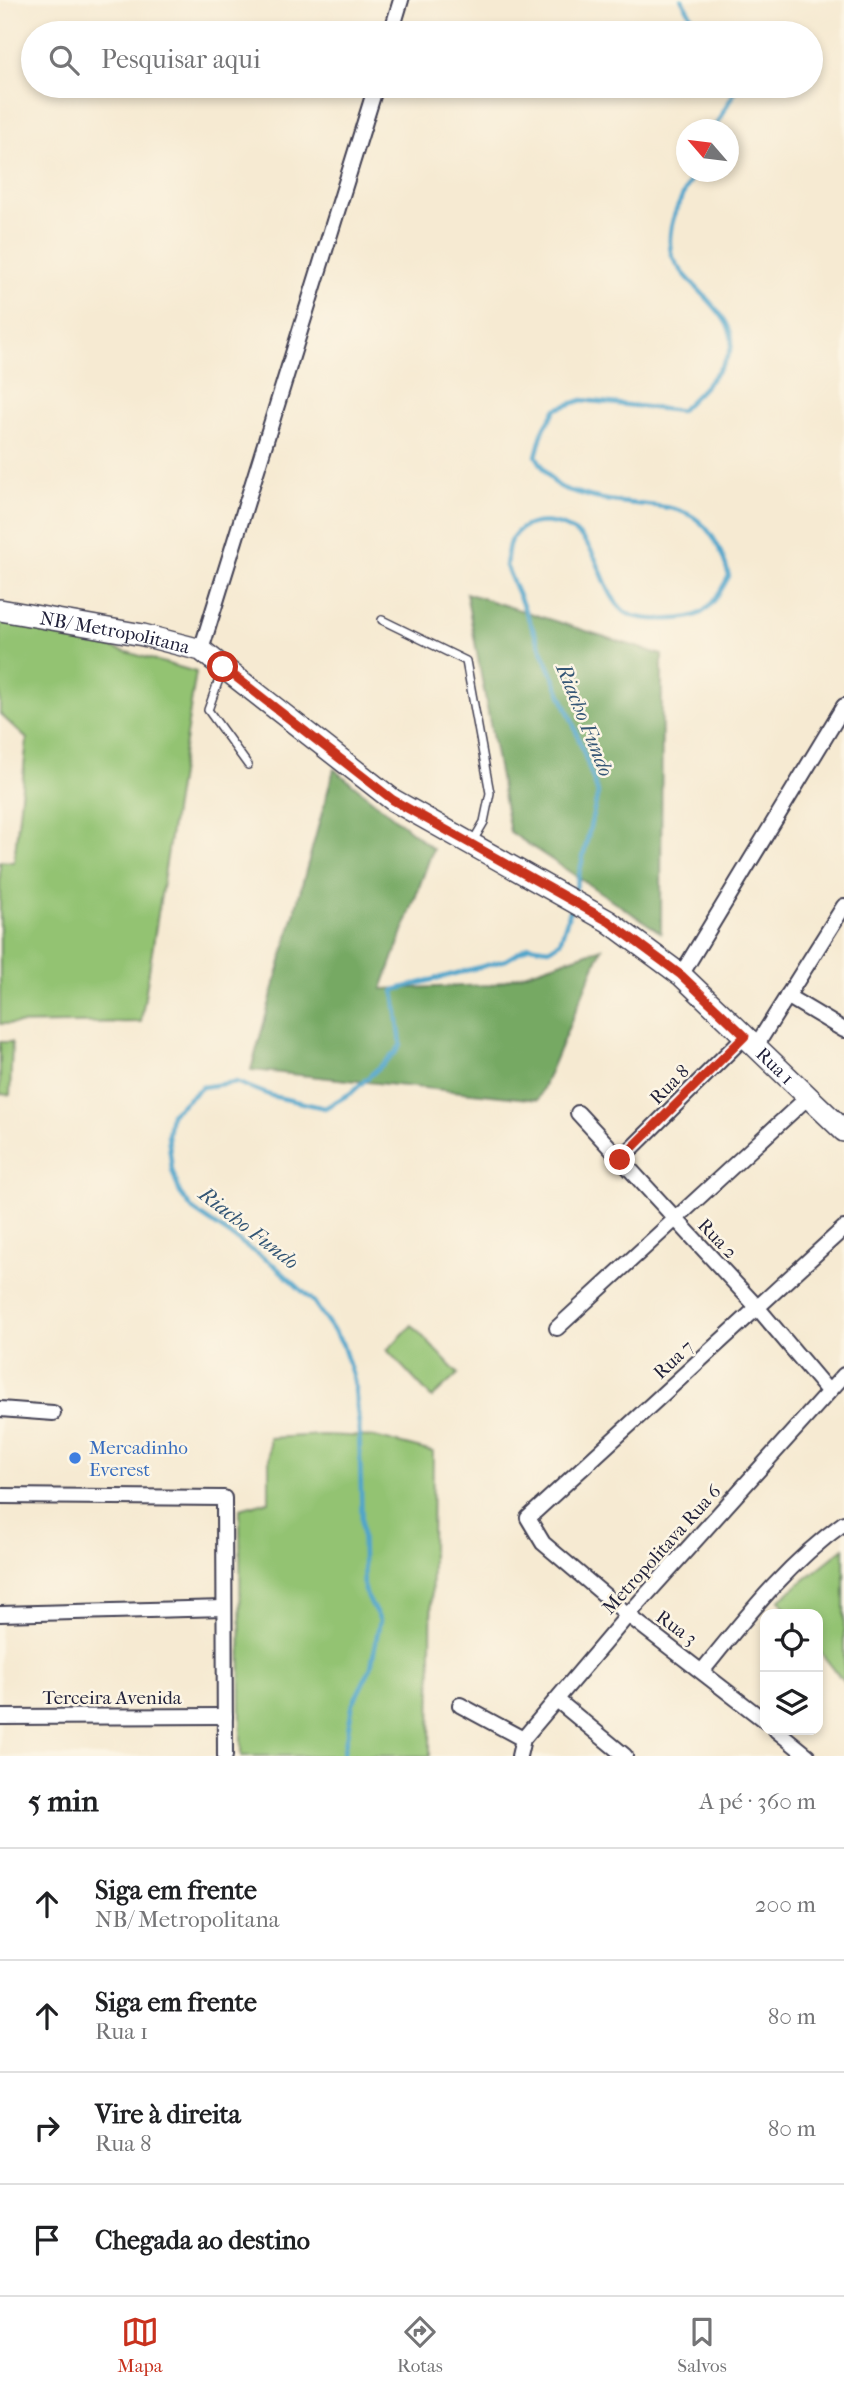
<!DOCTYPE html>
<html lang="pt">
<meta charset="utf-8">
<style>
body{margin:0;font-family:"IM FELL French Canon",serif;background:#f2f2f2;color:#202124}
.controls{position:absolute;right:21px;bottom:21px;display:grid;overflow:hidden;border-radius:14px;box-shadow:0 4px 10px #0003}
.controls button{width:63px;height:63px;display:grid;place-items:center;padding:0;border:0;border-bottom:2px solid #e0e0e0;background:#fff;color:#202124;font:35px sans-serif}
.compass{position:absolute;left:676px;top:119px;width:63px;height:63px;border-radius:50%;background:#fff;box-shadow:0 4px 10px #0003;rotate:298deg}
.stop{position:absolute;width:21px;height:21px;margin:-16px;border:5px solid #c8321e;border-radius:50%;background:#fff}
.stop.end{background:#c8321e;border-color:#fff;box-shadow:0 2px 7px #0008}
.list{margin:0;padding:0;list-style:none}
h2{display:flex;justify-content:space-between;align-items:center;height:91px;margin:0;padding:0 28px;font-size:30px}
h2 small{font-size:23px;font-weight:400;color:#757577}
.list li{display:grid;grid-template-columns:46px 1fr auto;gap:21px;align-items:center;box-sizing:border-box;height:112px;padding:0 28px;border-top:2px solid #e0e0e0}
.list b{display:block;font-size:26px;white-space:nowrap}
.list p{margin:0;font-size:23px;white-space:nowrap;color:#757577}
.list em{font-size:23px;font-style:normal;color:#757577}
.icon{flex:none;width:38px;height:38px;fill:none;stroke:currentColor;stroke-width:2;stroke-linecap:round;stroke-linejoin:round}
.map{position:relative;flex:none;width:844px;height:1756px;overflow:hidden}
.search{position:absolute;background:#fff;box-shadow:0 4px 10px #0003;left:21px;right:21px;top:21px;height:77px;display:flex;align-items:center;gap:18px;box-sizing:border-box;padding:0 24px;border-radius:38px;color:#757577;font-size:26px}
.sheet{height:539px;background:#fff}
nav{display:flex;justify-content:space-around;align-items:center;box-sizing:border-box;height:98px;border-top:2px solid #e0e0e0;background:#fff;font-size:19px;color:#757577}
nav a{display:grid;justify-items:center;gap:4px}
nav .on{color:#c8321e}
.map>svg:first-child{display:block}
.green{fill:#93c372;stroke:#5a7256;stroke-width:2}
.forest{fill:#76a964;stroke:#4c6650;stroke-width:2}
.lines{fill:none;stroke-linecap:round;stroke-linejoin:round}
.stream{stroke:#4ea4cb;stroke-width:4.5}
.lane-casing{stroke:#424052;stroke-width:10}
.street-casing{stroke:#424052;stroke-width:18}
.secondary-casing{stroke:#424052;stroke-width:24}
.lane{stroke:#fff;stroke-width:7}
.street{stroke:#fff;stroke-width:14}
.secondary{stroke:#fff;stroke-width:21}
.route{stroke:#c8321e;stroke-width:9}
.shop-dot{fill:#3f7fe0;stroke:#fcf5e5;stroke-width:2.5}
.labels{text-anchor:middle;stroke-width:5;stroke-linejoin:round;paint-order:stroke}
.street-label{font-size:19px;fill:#22223b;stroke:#fcf5e5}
.shop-label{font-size:19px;fill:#366cbe;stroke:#fcf5e5;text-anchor:start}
.water-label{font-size:21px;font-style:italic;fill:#345675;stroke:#fcf5e5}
</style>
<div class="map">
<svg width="844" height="1756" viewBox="0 0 844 1756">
<rect width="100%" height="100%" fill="#fcf5e5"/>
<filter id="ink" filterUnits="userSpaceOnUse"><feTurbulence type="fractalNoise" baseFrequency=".0143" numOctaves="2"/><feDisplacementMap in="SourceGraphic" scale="14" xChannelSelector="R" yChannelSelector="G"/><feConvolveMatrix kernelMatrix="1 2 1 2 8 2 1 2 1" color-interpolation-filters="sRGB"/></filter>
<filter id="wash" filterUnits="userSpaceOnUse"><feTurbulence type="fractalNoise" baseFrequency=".00686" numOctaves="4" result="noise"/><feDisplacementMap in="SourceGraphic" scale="28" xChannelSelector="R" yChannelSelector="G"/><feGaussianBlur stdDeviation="1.57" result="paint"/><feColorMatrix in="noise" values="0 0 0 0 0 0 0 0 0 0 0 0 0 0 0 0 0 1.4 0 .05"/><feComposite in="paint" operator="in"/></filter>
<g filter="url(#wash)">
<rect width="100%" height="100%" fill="#f6ead2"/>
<!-- green -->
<g class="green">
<path d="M0,622L40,627L196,672L141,1022L0,1024V861L14,862L27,739L0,714Z"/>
<path d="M0,1042H12L10,1095L0,1094Z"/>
<path d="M412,1325L458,1374L432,1398L387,1350Z"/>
<path d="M322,1435L375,1437L433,1452L430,1756H241L240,1509L269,1501V1438Z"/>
<path d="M844,1548V1682L818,1649V1614H790L779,1600Z"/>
</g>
<!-- forest -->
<g class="forest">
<path d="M466,593L662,655L661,933L510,832Z"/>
<path d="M334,769L433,849L382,989L491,985L602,948L538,1100L251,1070Z"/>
</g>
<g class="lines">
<!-- stream -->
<g class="stream">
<path d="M682,0L694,21L716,33"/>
<path d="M713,130L738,86"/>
<path d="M574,896L598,793L573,723L506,566C507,559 507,546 511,540C525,514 565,520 582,538C602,559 603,594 625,612C638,622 685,621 699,614C713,607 722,588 729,576C704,484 654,516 585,495C577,492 566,491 559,486C550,481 542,465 536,456L543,430L556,409L582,400L680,411C697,394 717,376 729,354C747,319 679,283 671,252C665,224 683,195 695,172"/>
<path d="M343,1756L353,1703L371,1667L380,1620L364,1591L359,1425L354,1380L342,1343L313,1301L274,1265L193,1210L180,1193L172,1170L168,1135L171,1114L202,1087L236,1082L272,1096L325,1108L351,1093L396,1052L401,1044L394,990L506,960L529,946L549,949L560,942L571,908"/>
</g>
</g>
</g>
<g filter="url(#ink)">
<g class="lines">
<defs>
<g id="lane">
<path d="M382,620L466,661L490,793L484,822L473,841"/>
<path d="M222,671L208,710L248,765"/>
</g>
<g id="street">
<path d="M391,33L401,0"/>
<path d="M201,650L376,86"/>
<path d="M681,975L844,706"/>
<path d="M787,996L844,1030"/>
<path d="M756,1046L844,906"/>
<path d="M578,1113L757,1307L828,1391"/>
<path d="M620,1160L745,1036"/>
<path d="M557,1328L808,1097"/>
<path d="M0,1409L53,1413"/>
<path d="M0,1496L224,1498L225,1756"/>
<path d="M0,1614L224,1608"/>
<path d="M703,1670C746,1617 787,1564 844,1523"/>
<path d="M557,1700L625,1756"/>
<path d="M460,1705L523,1739"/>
<path d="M0,1717L225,1716"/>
<path d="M765,1721L628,1615L543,1543L528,1518L844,1228"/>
<path d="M776,1730L808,1756"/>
<path d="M519,1756L523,1739L628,1615L844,1375"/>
</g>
<g id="secondary">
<path id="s1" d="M0,610L143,635L201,650L393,800L608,921L681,975L844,1131"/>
</g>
</defs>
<!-- lane casing -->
<use href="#lane" class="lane-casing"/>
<!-- street casing -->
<use href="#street" class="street-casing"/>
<!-- secondary casing -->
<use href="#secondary" class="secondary-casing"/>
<!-- lane -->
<use href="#lane" class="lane"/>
<!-- street -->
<use href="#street" class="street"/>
<!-- secondary -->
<use href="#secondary" class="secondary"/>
</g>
</g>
<g class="lines" filter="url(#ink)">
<!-- route -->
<path class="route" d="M223,667L393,800L608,921L681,975L745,1036L620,1160"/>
</g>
<!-- markers -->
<circle class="shop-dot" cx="75" cy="1458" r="7"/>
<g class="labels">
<!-- street labels -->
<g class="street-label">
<text dy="7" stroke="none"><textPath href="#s1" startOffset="117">NB/ Metropolitana</textPath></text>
<text dy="7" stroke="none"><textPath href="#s1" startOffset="917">Rua 1</textPath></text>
<text transform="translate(669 1084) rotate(-45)" y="7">Rua 8</text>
<text transform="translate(718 1238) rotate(46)" y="7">Rua 2</text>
<text transform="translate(673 1359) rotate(-43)" y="7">Rua 7</text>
<text transform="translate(661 1549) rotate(-48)" y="7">Metropolitava Rua 6</text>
<text transform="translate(677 1627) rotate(36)" y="7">Rua 3</text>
<text x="112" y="1704">Terceira Avenida</text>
</g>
<!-- shop labels -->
<g class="shop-label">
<text x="89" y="1454">Mercadinho<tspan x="89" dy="22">Everest</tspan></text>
</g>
<!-- water labels -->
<g class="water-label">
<text transform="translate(585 720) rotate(68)" y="7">Riacho Fundo</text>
<text transform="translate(249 1228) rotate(38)" y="7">Riacho Fundo</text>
</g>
</g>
</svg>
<div class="controls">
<button><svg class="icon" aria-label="locate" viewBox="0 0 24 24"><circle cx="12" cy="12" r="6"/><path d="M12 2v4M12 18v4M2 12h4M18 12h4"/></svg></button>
<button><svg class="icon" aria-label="layers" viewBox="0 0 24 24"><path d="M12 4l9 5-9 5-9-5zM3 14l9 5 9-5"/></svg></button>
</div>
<svg class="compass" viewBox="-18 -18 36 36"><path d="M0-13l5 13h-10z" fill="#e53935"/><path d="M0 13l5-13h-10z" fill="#757577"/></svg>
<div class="stop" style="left:223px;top:667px"></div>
<div class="stop end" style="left:620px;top:1160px"></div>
<div class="search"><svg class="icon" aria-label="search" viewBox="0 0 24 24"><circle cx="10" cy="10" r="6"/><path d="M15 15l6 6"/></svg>Pesquisar aqui</div>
</div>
<section class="sheet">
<h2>5 min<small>A pé · 360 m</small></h2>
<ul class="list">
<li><svg class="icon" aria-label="ahead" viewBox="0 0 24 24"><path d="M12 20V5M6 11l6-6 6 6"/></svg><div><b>Siga em frente</b><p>NB/ Metropolitana</p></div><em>200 m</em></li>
<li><svg class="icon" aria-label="ahead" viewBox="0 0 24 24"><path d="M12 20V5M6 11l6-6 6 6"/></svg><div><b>Siga em frente</b><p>Rua 1</p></div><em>80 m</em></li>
<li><svg class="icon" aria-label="right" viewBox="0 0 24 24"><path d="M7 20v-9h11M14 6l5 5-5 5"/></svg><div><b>Vire à direita</b><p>Rua 8</p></div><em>80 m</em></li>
<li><svg class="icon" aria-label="arrive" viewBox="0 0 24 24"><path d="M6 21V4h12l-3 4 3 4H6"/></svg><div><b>Chegada ao destino</b></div></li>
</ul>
</section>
<nav>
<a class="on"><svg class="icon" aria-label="map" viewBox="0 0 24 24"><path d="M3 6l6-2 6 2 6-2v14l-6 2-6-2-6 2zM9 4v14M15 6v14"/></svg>Mapa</a>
<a><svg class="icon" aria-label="directions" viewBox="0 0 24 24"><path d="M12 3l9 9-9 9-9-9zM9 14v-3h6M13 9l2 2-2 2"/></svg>Rotas</a>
<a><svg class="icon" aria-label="saved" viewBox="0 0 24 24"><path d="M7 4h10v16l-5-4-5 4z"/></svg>Salvos</a>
</nav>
